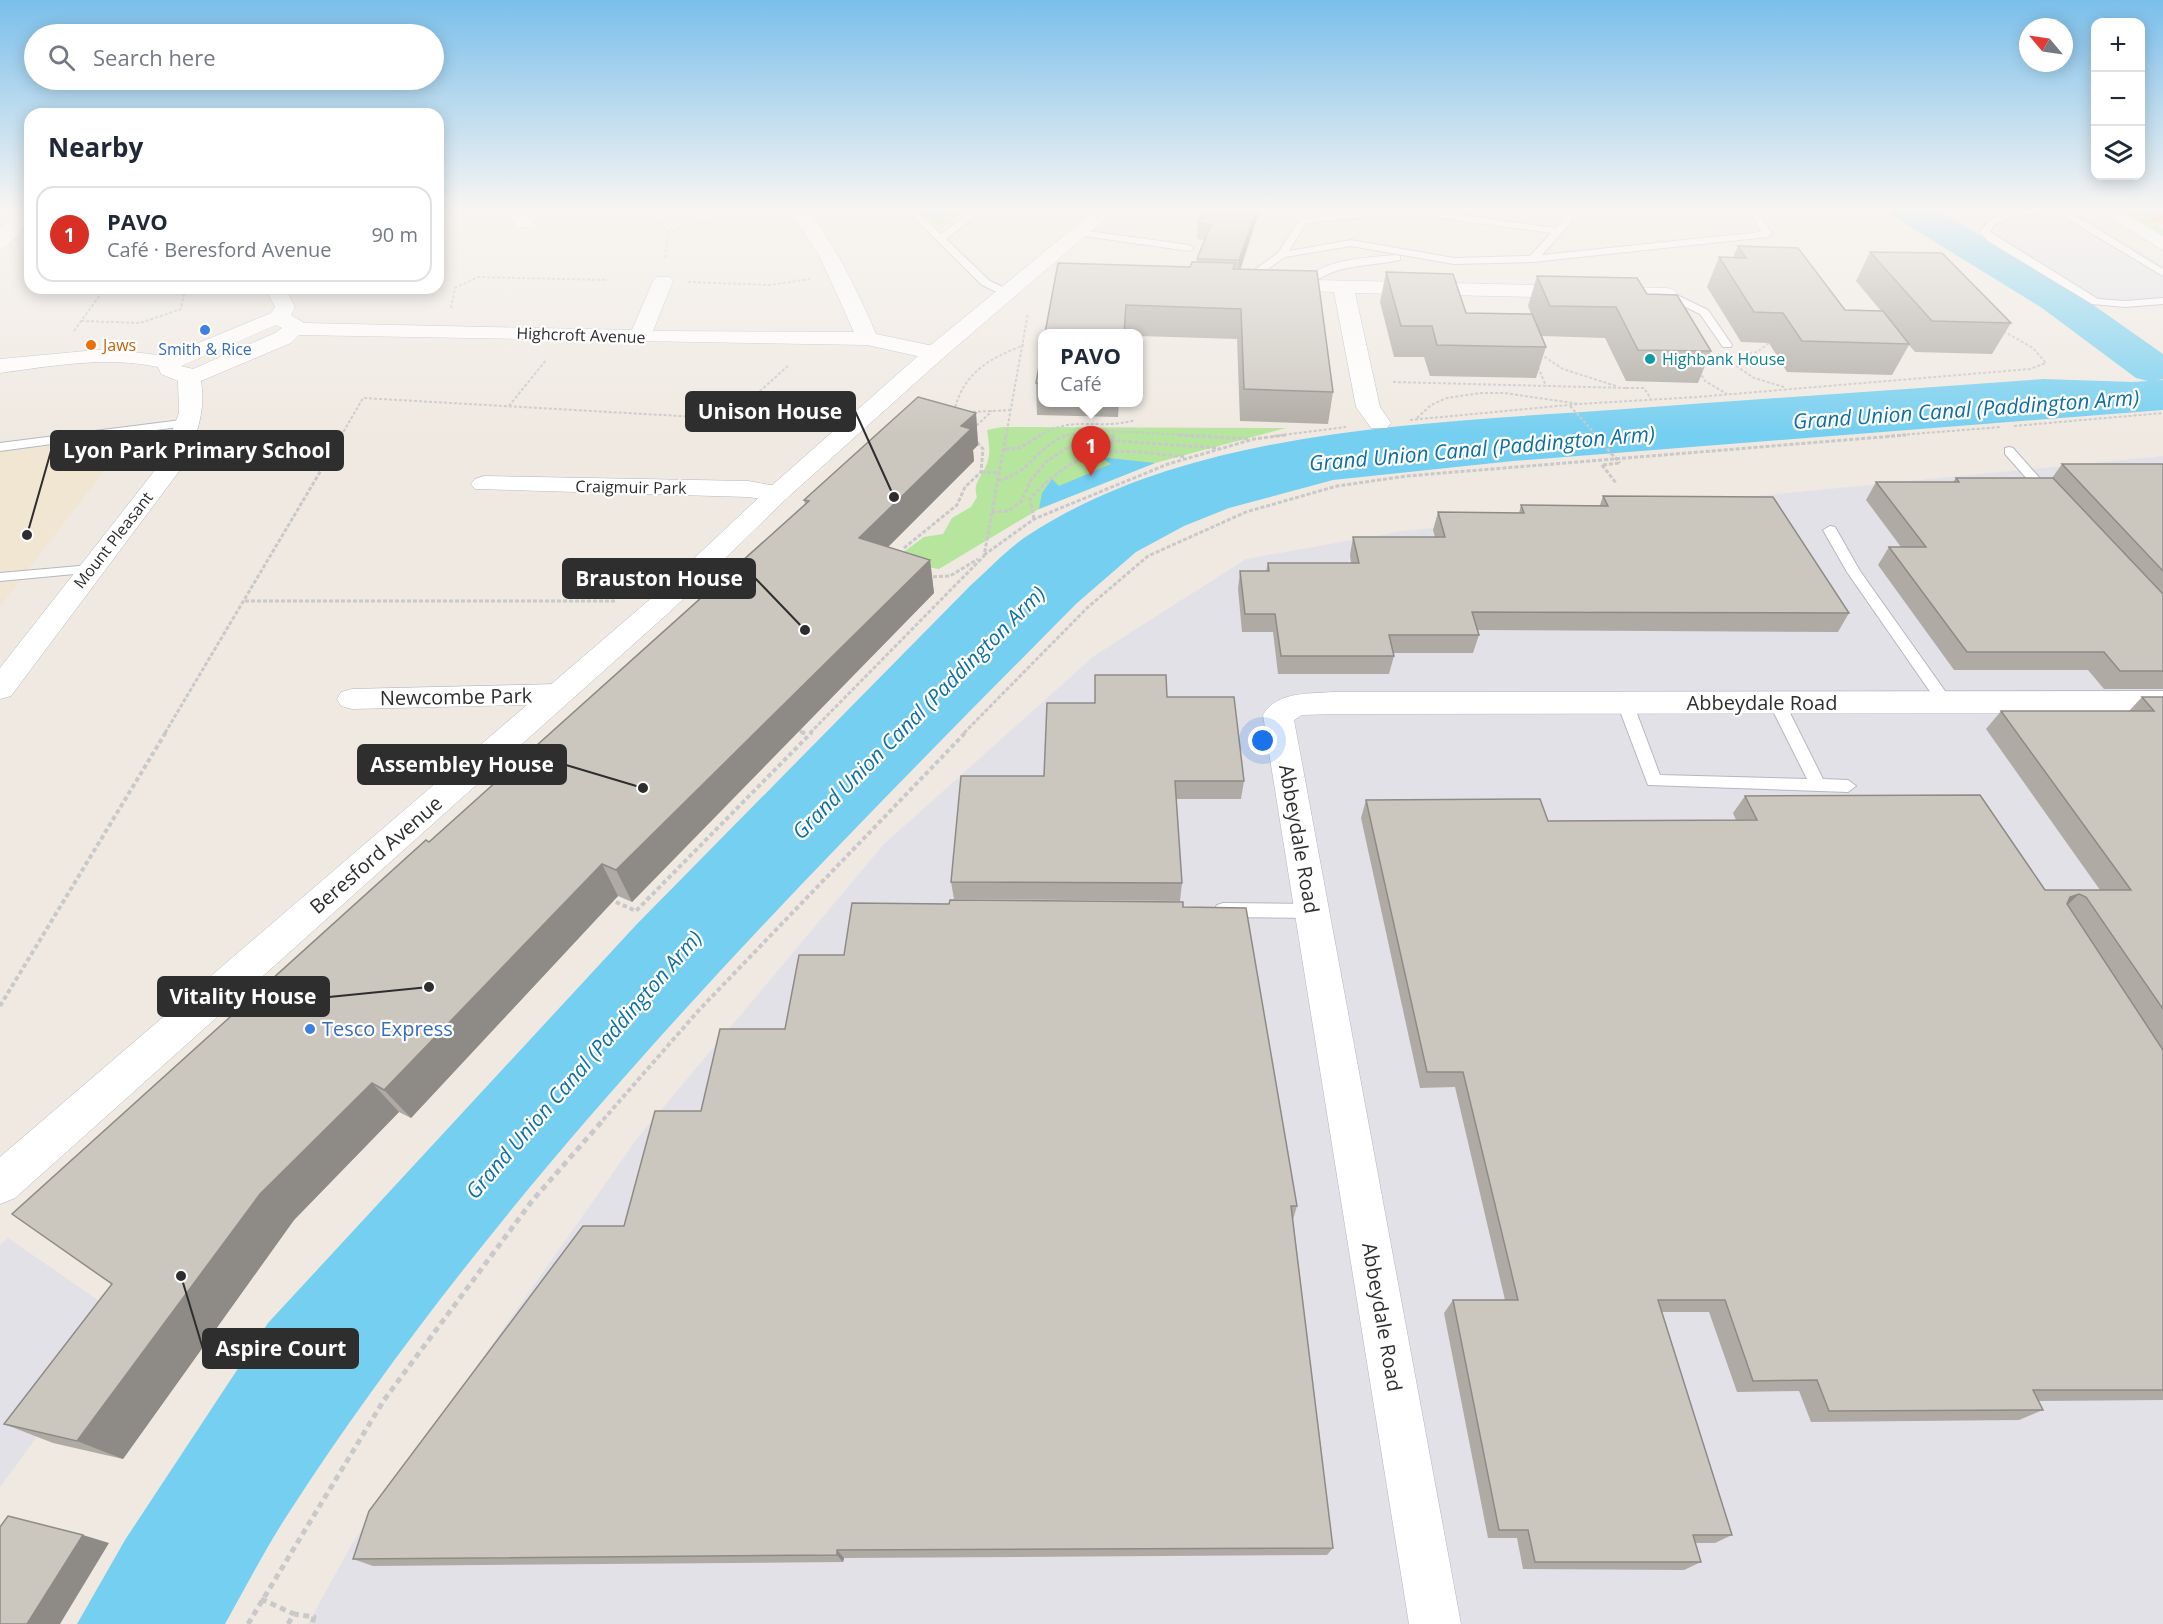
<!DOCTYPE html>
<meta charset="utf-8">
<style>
body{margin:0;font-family:"Open Sans",sans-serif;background:#f2f2f3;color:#1f2937}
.controls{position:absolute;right:18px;top:18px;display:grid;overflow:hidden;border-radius:12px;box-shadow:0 3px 15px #0003}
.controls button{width:54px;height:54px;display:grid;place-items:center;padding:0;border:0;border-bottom:2px solid #e0e1e3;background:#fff;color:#1f2937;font:30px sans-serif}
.compass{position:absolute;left:2019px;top:18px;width:54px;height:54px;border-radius:50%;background:#fff;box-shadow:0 3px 15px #0003;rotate:299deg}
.you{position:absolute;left:1263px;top:741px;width:21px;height:21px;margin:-15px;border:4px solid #fff;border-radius:50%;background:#1a73e8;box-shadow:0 0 0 9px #1a73e833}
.badge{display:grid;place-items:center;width:39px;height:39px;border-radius:50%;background:#d93025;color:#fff;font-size:20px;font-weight:700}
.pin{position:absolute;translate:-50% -50px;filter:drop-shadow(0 2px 3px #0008)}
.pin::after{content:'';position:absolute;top:32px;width:21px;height:18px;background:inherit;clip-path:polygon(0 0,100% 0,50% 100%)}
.popup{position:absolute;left:1038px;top:329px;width:105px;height:78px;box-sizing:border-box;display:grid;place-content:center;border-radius:12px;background:#fff;filter:drop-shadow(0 2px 4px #0005);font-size:20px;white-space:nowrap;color:#747a83}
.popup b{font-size:22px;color:#1f2937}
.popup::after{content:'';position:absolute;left:50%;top:100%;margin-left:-12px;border:12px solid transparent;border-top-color:#fff}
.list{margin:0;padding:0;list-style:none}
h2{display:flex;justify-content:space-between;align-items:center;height:78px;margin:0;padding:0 24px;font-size:26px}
h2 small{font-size:20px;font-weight:400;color:#747a83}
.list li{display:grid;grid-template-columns:39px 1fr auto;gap:18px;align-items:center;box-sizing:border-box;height:96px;margin:0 12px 12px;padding:0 12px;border:2px solid #e0e1e3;border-radius:18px}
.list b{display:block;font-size:22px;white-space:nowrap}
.list p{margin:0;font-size:20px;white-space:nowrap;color:#747a83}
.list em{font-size:20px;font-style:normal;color:#747a83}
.icon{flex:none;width:33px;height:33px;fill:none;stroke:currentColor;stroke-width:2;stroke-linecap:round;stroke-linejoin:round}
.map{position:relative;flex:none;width:2163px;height:1624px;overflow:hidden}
.search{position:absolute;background:#fff;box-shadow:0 3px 15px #0003;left:24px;top:24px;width:420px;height:66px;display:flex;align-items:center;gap:15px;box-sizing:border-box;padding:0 21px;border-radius:33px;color:#747a83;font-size:22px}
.panel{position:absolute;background:#fff;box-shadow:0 3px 15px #0003;left:24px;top:108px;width:420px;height:186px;border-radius:18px}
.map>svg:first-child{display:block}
.industrial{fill:#e3e1e8}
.education{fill:#f0e6d1}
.green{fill:#b6e59e}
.water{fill:#75cff0}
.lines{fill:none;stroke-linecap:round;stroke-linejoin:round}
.river{fill:#75cff0;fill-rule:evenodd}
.lane-casing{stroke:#b4b7c1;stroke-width:2}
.street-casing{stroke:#b4b7c1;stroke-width:1}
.secondary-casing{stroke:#b4b7c1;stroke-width:1}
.highway-casing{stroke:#c9c9c9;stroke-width:1}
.path-far3{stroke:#c9c9c9;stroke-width:2;stroke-dasharray:3 2;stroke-linecap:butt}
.path-far2{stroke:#c9c9c9;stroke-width:3;stroke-dasharray:4 2;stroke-linecap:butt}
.path-far1{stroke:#c9c9c9;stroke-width:4;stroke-dasharray:4.5 3;stroke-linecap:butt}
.path{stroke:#c9c9c9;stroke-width:5;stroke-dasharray:6 4.5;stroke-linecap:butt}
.lane{fill:#fff;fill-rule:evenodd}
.street{fill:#fff;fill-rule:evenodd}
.secondary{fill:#fff;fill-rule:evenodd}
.highway{fill:#ffa35c;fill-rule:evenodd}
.path-bridge-far1{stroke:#c9c9c9;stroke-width:2;stroke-dasharray:3 2;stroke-linecap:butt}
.path-bridge{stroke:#c9c9c9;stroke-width:3;stroke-dasharray:4 2;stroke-linecap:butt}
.wall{fill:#afaba4}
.shaded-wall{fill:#8e8b86}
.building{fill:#cbc7bf;stroke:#8e8b86;stroke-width:1.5}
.shop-dot{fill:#3f7fe0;stroke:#fff;stroke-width:2}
.food-dot{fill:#e8710a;stroke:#fff;stroke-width:2}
.culture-dot{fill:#0f9aa8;stroke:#fff;stroke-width:2}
.labels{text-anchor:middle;stroke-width:4.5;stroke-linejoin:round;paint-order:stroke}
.far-street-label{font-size:16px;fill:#2e2e2e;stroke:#fff}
.far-food-label{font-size:16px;fill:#c56008;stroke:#fff;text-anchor:start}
.far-shop-label{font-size:16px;fill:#366cbe;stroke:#fff}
.far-culture-label{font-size:16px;fill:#0d838f;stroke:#fff;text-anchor:start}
.street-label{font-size:20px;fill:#2e2e2e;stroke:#fff}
.shop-label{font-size:20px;fill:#366cbe;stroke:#fff;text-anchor:start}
.water-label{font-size:21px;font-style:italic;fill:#0d6fa3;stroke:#fff}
.leader{fill:none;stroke:#2e2e2e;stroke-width:2}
.callout-dot{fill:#2e2e2e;stroke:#fff;stroke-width:2}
.callout{fill:#2e2e2e;stroke:#2e2e2e;stroke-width:2}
.callout-label{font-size:21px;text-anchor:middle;font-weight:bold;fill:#fff}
</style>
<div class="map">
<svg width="2163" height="1624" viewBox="0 0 2163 1624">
<rect width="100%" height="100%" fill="#efe9e1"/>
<!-- industrial -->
<g class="industrial">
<path d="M1940,208H2072L2163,265V299L2108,303Z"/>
<path d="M2163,456V1624H308L353,1542L636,1140L883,845L1094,656L1246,559L1403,531Z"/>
<path d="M8,1238L124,1318L0,1487V1245Z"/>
</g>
<!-- education -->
<path class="education" d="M73,443L109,464L0,606V452Z"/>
<!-- green -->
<g class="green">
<path d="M916,208H969L941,229Z"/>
<path d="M2116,208H2135L2163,229V235Z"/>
<path d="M1002,427L1286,428L1155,463L1039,509L939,569L884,560L905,551L924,537L943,534L952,518L971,507L977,497C971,480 988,473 989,454C990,447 988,438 987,430Z"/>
</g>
<!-- water -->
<g class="water">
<path d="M2043,379L2133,382L2163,380V410L1513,461L1333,480L1229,508L1184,526L1136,552L1077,603C795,888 507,1175 288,1514C265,1549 246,1587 225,1624H77L125,1540L268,1323L637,924L971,585C990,568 1008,548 1030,534C1195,427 1434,423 1625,409C1764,399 1904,389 2043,379Z"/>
<path d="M1100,457L1155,463L1039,509L1042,493L1052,479L1059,486L1111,464Z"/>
</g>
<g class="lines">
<!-- river -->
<path class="river" d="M1888,208H1934L2072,290L2163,354V379L2152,382L2136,378L2042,308L1893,216Z"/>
<defs>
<g id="lane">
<path d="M904,208H913L941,234L976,208H986L946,239L990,281L1013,292V296H1005L982,285Z"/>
<path d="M1370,208H1381L1367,217L1306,223L1289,251L1351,240L1454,258L1530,256L1551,233L1389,211L1385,208H1408L1556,228L1563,220V208H1571L1573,220L1542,255L1761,232L1748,208H1756L1772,234L1767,237L1533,262L1454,264L1351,246L1285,257L1248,283L1239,281L1278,253L1300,219L1365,212Z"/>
<path d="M2030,208H2083L2068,211L2163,269V276L2056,212L2014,216L1994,225L1990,232L2098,299L2125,301L2163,298V304L2125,307L2092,304L1988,241L1980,232C1992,214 2010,210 2030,208Z"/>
<path d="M1080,230L1189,245L1194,248L1189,251L1077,235V231Z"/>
<path d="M1397,255L1400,256V260C1363,268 1339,262 1307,287L1298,285C1323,258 1363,258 1397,255Z"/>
<path d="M1663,292H1671L1708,310L1732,345L1731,347H1723L1700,314L1663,296Z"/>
<path d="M189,419L195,423L193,425L0,451V443Z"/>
<path d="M2009,447L2013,448L2052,492V498H2044L2005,454V448Z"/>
<path d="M1830,526L1835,527L1860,571L1950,698L1953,702L1950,706H1940L1847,572L1823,530Z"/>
<path d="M91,565L98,569L96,572L0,581V573Z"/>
<path d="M1625,698L1633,703L1660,775L1807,779L1769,703L1777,698L1785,703L1823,779L1848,780L1856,786L1848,792L1648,785L1617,703Z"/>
<path d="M1223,903L1312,904L1318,906L1321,911L1318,916L1312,918L1223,917L1217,915L1214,910L1217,905Z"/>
</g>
<g id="street">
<path d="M18,208H30C30,221 13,245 0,249V230Z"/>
<path d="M504,208H522L533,223L531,227H517Z"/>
<path d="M788,208H806C836,247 857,289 876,334L943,348L946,353L943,358L935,360L867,345L299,335L291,343L201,381C206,413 196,437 183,466L11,696L0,699V668L159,465L179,413L178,381L161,374L158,367C106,356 52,366 0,373V359L107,349L167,356L271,313L275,307L265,288H285L295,307L291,315L304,323L632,330L653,281L656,277H670L673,281L653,331L854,332L819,255ZM276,325L282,328L275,333L193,369L181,366Z"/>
<path d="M2094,208H2116L2163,236V250Z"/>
<path d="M1273,279L1667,288L1674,290L1677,294L1674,298L1667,300L1355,293L1380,407L1391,423L1387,428H1371L1356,407L1334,292L1266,289L1263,285L1266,281Z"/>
<path d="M484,476L748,481L787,488L791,493L787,498L778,501L748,497L475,489L471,484L475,479Z"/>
<path d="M559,684L570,687L574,694L570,701L559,704L352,709L341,706L337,699L341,692L352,689Z"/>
<path d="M2163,691V713L1333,714L1302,715L1294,720L1461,1624H1409L1263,715C1277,691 1309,694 1333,692Z"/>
</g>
<path id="secondary" d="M1098,208H1118L943,358L787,498L675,607L15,1198L0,1204V1157L655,595L769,488L927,348Z"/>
<path id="highway" d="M2139,208H2160L2163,210V224L2156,222Z"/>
</defs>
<!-- lane casing -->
<use href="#lane" class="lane-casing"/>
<!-- street casing -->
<use href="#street" class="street-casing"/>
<!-- secondary casing -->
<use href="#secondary" class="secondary-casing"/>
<!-- highway casing -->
<use href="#highway" class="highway-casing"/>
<!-- path-far3 -->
<g class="path-far3">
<path d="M647,208L668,232L665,259"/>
<path d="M438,217L478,208"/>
<path d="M668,232L761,208"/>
<path d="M688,282L770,285L810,279"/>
<path d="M451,308L455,288L478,277L608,280"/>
<path d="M81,321L140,323L181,309L185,288"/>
<path d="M74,331L105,288"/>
<path d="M1749,353L1757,352L1769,343"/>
<path d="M1540,354L1563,369L1616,386"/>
<path d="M1732,363L1754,378L1784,387"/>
<path d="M1538,367L1546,386"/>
<path d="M1699,371L1705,381L1727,394"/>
<path d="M1393,382L1626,388"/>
<path d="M1626,388H1644L1651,399"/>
<path d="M509,406L546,360"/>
<path d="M954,412C963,373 988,359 1024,345"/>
<path d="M968,412L1012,410"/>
<path d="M730,418L789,365"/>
<path d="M1417,418L1431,405L1447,398L1481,393H1505L1579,404L1697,397L2030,369L2046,363L2033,348L2003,331"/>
<path d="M1410,420L1579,404"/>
<path d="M2014,426L2163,413"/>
<path d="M973,429L992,411"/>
<path d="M341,436L363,398L750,420"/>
<path d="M1006,436L1028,313"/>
<path d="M1038,436C1076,414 1097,431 1135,420"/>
<path d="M1062,436L1093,430L1204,436"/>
<path d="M1113,436L1115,431"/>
<path d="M1274,436L1346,427"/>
<path d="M1887,436L2001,427"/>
</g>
<!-- path-far2 -->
<g class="path-far2">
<path d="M1178,435L1250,439"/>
<path d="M1005,449L1019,448L1041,435"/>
<path d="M1109,450L1114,435"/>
<path d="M1602,465L1616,483"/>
<path d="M1603,465L1620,463"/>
<path d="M981,472L1000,473"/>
<path d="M998,480C1028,476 1038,445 1067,435"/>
<path d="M992,512L1008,511L1021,502L1031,480L1046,462L1065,449L1087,439L1219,448"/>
<path d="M1034,519L1030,499C1083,441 1114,449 1186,457"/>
<path d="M904,548L957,505L965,487L981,472L983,449L976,441"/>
<path d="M984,555L1034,519L1168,464L1254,439L1286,435"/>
<path d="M927,577L950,576L978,559"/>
<path d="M245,601H616"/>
<path d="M794,729L805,733"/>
<path d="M165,733L342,435"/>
<path d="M810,733L984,556L1006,435"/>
<path d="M964,733L1087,608L1148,556L1246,512L1337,486L1407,476L1906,435"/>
</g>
<!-- path-far1 -->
<g class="path-far1">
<path d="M801,732L807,734"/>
<path d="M609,899L636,911L812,732"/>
<path d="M0,1006L166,732"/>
<path d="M603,1120L699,1010L966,732"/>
</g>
<!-- path -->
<g class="path">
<path d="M261,1599L294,1614"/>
<path d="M248,1624L384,1400L532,1201L604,1119"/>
<path d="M288,1624L294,1614L314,1617L312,1624"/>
</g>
<!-- lane -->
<use href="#lane" class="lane"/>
<!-- street -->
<use href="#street" class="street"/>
<!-- secondary -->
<use href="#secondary" class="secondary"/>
<!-- highway -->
<use href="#highway" class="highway"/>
<!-- path-bridge-far1 -->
<path class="path-bridge-far1" d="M1570,406L1597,436"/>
<!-- path-bridge -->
<path class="path-bridge" d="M1595,435L1620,463"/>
</g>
<!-- wall -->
<g class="wall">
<path d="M1259,212L1240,269L1333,392L1328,424L1240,421L1237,339L1139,336V333H1045L1190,267L1197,262L1205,240L1197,239L1198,223Z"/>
<path d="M1738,246L1845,310L1881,311L1856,281L1870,252L2011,323L1992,354L1915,352L1909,345L1892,375L1787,372L1769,343L1741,342L1707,287L1719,257H1733Z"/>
<path d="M1386,272L1466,313L1531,314L1528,306L1537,276L1647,294L1711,351L1698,383L1626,381L1605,338L1542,336L1546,347L1536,378L1430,376L1424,357H1394L1380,302Z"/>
<path d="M1043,345V402H1119L1118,417L1037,415L1036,383Z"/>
<path d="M976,413L978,445L973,450L974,461L888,547L930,560L934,593L632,902L618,896L411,1118L399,1112L294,1220L123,1459L53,1443L4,1424L112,1284L429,842L805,504L804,500Z"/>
<path d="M2062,464H2163V689H2104L2088,670H1954L1878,565L1889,547H1901L1866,500L1876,482H1953L1956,478H2052Z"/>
<path d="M1603,496L1849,613L1838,632L1477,630L1479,635L1473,653H1393L1394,656L1389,674H1278L1273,632H1242L1238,589L1240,571H1266L1268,563H1351L1350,555L1353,537H1435L1433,530L1438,512L1519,513L1521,505H1600Z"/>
<path d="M1167,697L1244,781L1241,799H1176L1182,883L1180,901L954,899L951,882L1044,776Z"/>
<path d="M2142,697H2163V1400L2038,1401L2043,1410L2019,1420L1811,1422L1799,1391L1737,1392L1709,1312H1662L1732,1535L1715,1543H1695L1701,1562L1684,1570L1523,1569L1517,1538H1488L1444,1313L1453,1300H1505L1455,1087L1420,1088L1361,818L1366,800L1548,821L1736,820L1733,813L1745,796L2045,890H2100L1986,729L2001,711H2129Z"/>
<path d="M1183,907L1297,1206L1293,1220L1333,1548L1327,1555L844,1558L843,1562L373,1566L353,1559L624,1226L701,1111L785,1029L844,955Z"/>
</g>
<!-- shaded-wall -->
<g class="shaded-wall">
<path d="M1257,208H1260L1259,212L1238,277L1239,260Z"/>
<path d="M1126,305L1125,333H1124Z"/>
<path d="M976,413L978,445L973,450L974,461L864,571L859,538L961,426Z"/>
<path d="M930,560L934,593L632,902L616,870Z"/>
<path d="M602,864L618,896L411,1118L384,1090Z"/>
<path d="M2079,894L2061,911L2070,897Z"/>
<path d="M372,1083L399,1112L294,1220L123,1459L77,1441L260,1194Z"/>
<path d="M83,1535L109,1543L60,1624H27Z"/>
<path d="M837,1550L844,1558L843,1562L837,1555Z"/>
</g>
<!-- building -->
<g class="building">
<path d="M1205,208H1257L1239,260L1197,259L1211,225L1198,223Z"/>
<path d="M1738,246L1798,248L1845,310L1883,311L1909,344L1802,341L1783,313L1754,312L1719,257L1746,258Z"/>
<path d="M1870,252L1942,253L2011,323L1932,321Z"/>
<path d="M1192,262L1235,263L1233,269L1317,271L1333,392L1244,389L1241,309L1126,305L1124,333H1045L1058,263L1190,267Z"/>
<path d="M1386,272L1453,274L1466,313L1532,314L1546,347L1437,345L1432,326H1401Z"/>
<path d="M1537,276L1637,278L1647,294L1677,295L1711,351L1638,350L1616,307L1550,306Z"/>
<path d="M1043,345V383H1036Z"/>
<path d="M918,397L976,413L961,426L971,429L859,538L930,560L616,870L602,864L384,1090L372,1083L260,1194L77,1441L4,1424L112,1284L12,1214L426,840L429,842L809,501L804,500Z"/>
<path d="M2062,464H2163V571Z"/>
<path d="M1956,478H2053L2163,594V671H2120L2104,652H1967L1889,547H1926L1876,482H1959Z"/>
<path d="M1603,496L1773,497L1849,613L1472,612L1479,635H1389L1394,656H1281L1275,614H1245L1240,571H1269L1268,563H1359L1353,537H1445L1438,512L1524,513L1521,505L1608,506Z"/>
<path d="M1095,675H1166L1167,697H1234L1244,781H1175L1182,883L951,882L961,776H1044L1047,703H1095Z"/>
<path d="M2142,697H2163V1009L2086,897L2079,894L2070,897L2067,904L2163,1050V1390H2033L2043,1410L1829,1411L1817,1380L1753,1381L1725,1300H1658L1732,1535H1693L1701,1562H1535L1528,1530H1499L1453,1300H1518L1463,1072H1427L1366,800L1540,799L1548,821L1757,820L1745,796L1980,795L2045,890H2131L2001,711H2154Z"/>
<path d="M950,900L1183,902V907L1246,908L1297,1206H1291L1333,1548L837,1550V1555L353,1559L369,1511L583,1226H624L655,1111H701L720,1029H785L799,955H844L852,903L949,904Z"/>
<path d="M8,1516L83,1535L27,1624H0V1527Z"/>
</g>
<!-- sky -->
<linearGradient id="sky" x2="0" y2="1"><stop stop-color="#7abfeb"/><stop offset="0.48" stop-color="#f8f5f2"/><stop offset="1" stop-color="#f8f5f2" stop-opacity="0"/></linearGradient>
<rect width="2163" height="435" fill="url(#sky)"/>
<!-- markers -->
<g class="shop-dot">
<circle cx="205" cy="330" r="6"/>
<circle cx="310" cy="1029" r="6"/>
</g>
<circle class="food-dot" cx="91" cy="345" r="6"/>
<circle class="culture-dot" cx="1650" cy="359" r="6"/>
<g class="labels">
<!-- far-street labels -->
<g class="far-street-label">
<text transform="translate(581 335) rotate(2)" y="6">Highcroft Avenue</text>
<text transform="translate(631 487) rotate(1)" y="6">Craigmuir Park</text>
<text transform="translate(113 540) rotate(-52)" y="6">Mount Pleasant</text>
</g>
<!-- far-food labels -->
<g class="far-food-label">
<text x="103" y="351">Jaws</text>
</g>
<!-- far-shop labels -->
<g class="far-shop-label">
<text x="205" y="355">Smith &amp; Rice</text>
</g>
<!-- far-culture labels -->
<g class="far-culture-label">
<text x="1662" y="365">Highbank House</text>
</g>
<!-- street labels -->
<g class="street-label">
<text transform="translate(456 697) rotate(-1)" y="7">Newcombe Park</text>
<text x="1762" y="710">Abbeydale Road</text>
<text transform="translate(1299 839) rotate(80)" y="7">Abbeydale Road</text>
<text transform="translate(376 855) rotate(-41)" y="7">Beresford Avenue</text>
<text transform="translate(1382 1317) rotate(80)" y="7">Abbeydale Road</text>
</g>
<!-- shop labels -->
<g class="shop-label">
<text x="322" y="1036">Tesco Express</text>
</g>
<!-- water labels -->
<g class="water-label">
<text transform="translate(1966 410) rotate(-4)" y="7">Grand Union Canal (Paddington Arm)</text>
<text transform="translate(1482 449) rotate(-5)" y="7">Grand Union Canal (Paddington Arm)</text>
<text transform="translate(919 713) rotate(-45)" y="7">Grand Union Canal (Paddington Arm)</text>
<text transform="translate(584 1065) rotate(-49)" y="7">Grand Union Canal (Paddington Arm)</text>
</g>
</g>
<!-- callouts -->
<path class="leader" d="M894 497L855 411M27 535L51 451M805 630L755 578M643 788L566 765M429 987L329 997M181 1276L203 1349"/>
<g class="callout-dot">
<circle cx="894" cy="497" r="6"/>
<circle cx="27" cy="535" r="6"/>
<circle cx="805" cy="630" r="6"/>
<circle cx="643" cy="788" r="6"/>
<circle cx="429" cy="987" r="6"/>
<circle cx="181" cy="1276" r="6"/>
</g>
<g class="callout">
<rect x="686" y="392" width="169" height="39" rx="6"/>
<rect x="51" y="431" width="292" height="39" rx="6"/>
<rect x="563" y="559" width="192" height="39" rx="6"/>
<rect x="358" y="745" width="208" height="39" rx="6"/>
<rect x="158" y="977" width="171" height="39" rx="6"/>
<rect x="203" y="1329" width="155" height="39" rx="6"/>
</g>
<g class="callout-label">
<text x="770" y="419">Unison House</text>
<text x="197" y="458">Lyon Park Primary School</text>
<text x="659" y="586">Brauston House</text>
<text x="462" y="772">Assembley House</text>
<text x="243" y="1004">Vitality House</text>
<text x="281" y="1356">Aspire Court</text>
</g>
</svg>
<div class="controls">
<button>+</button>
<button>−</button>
<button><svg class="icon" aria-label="layers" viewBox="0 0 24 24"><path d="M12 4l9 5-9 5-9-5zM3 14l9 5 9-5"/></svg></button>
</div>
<svg class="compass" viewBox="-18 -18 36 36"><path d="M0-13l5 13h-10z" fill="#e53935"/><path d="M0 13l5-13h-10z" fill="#747a83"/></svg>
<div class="you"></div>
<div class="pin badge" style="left:1091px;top:476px">1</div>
<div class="popup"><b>PAVO</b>Café</div>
<div class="search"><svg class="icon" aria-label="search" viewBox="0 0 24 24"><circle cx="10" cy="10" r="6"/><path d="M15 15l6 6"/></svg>Search here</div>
<section class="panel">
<h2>Nearby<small></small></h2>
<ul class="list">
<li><span class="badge">1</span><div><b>PAVO</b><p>Café · Beresford Avenue</p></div><em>90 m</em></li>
</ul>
</section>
</div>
